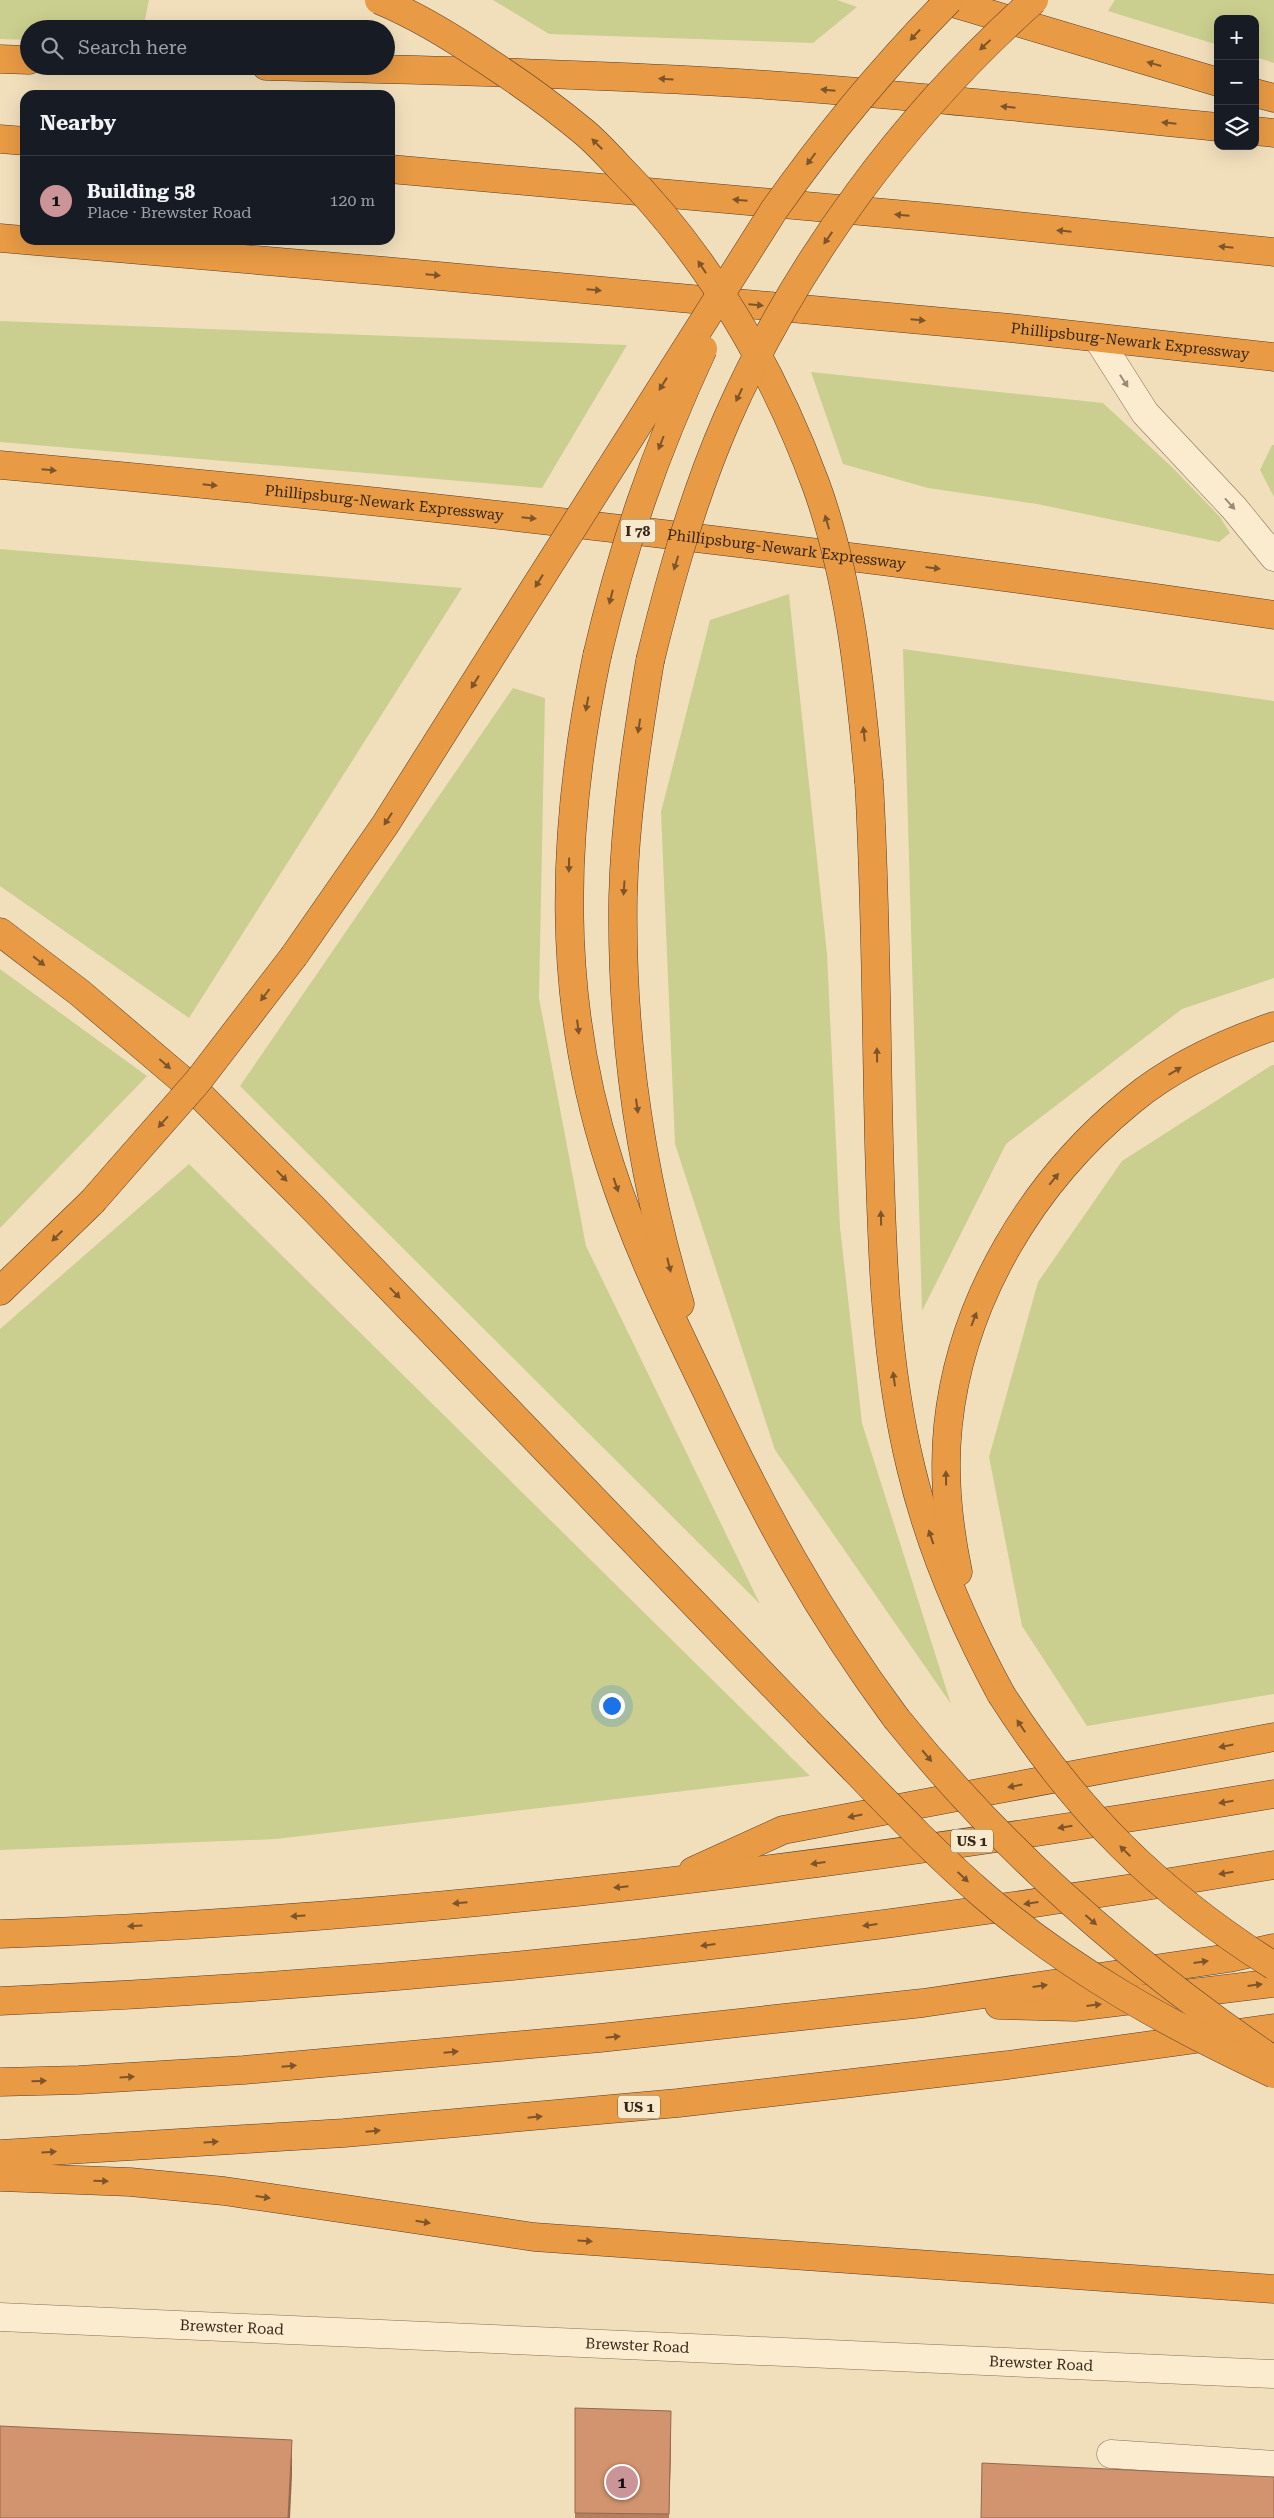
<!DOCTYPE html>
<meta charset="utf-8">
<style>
body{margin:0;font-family:"Roboto Serif",serif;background:#20242c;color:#f1f3f6}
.controls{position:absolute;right:15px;top:15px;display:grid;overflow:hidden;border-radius:10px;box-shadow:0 5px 20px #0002}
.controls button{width:45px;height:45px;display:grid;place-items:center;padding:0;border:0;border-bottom:1px solid #363941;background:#171b24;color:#f1f3f6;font:25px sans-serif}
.you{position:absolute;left:611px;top:1705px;width:18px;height:18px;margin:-12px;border:4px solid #fff;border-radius:50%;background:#1a73e8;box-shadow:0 0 0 8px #1a73e833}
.badge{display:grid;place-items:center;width:32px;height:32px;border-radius:50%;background:#cb9498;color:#111;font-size:16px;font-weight:700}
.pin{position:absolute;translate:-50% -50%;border:2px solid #fff;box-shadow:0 1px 5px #0006}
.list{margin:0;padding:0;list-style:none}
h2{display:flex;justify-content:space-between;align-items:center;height:65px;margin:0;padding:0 20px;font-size:21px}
h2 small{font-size:16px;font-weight:400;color:#9ea1a6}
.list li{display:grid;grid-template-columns:32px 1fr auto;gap:15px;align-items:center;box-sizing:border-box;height:90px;padding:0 20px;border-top:1px solid #363941}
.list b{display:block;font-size:19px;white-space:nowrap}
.list p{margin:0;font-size:16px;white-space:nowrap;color:#9ea1a6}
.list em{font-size:16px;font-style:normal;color:#9ea1a6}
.icon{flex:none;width:28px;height:28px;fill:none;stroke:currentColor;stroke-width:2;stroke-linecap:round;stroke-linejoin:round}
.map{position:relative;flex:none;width:1274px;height:2518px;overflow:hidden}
.search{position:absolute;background:#171b24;box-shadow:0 5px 20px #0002;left:20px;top:20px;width:375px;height:55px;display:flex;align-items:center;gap:12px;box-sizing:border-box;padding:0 18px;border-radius:28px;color:#9ea1a6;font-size:19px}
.panel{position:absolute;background:#171b24;box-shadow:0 5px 20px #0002;left:20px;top:90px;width:375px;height:155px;border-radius:15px}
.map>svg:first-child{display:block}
.green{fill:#cacf8f}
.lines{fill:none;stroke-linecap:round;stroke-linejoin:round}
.minor-casing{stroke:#896e54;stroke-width:29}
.highway-casing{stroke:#563d29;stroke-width:29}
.minor{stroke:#fbeccf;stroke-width:28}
.highway{stroke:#e89a44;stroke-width:28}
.highway-bridge-casing{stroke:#563d29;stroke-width:29;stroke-linecap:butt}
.highway-bridge{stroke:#e89a44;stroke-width:28}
.wall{fill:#b57f5f}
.shaded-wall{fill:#93684d}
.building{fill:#d2946e;stroke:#93684d}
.oneway{fill:#7e552b}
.oneway2{fill:#998a74}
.labels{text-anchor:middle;stroke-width:5;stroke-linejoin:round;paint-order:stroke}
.shield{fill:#f8e9cc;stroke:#71614f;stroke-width:1}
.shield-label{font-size:14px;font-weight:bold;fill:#37271a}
.street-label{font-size:15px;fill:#37271a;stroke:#f8e9cc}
</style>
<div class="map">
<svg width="1274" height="2518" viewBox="0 0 1274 2518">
<rect width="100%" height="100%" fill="#f1dfbc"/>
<!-- green -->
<g class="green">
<path d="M0,0H149L143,29H29V40L0,39Z"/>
<path d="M493,0H837L857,7L813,43L549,34Z"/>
<path d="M1115,0H1274V63L1255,57V19H1218V45L1108,11Z"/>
<path d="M0,321L627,345L542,488L0,442Z"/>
<path d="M811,372L1103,403L1173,468L1220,517L1230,533L1219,542L1037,504L928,488L843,464Z"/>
<path d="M1272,445H1274V497L1260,470Z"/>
<path d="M0,549L462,588L189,1018L0,886Z"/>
<path d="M789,594L827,954L840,1227L862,1423L951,1704L775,1450L675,1144L661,812L710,620Z"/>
<path d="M903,649L1274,701V978L1182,1009L1006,1144L922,1311Z"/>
<path d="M513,688L545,698L539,998L586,1246L760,1604L240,1086Z"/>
<path d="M0,969L147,1076L0,1228Z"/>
<path d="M1272,1065H1274V1694L1087,1726L1022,1626L989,1457L1038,1282L1122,1161Z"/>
<path d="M189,1164L810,1776L276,1839L0,1850V1329Z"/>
</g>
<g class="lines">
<defs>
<g id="minor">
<path d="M1098,339L1145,413L1234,508L1274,557"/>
<path id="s1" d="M0,2317L1274,2374"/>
<path d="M1111,2454L1274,2465"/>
</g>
<g id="highway">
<path d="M943,0L1218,82"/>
<path d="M0,59L29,60"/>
<path d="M266,66C417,70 569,73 721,82C887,92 1052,111 1218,127"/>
<path d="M1255,93L1274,98"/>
<path d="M1255,131L1274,133"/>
<path d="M0,139L25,141"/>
<path d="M390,169L940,218L1274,252"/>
<path id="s2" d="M0,238L384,271L1010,328L1274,357"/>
<path id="s3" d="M0,465C426,503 851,553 1274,615"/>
<path d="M597,656C561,828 555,996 610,1165C635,1244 671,1318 707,1392C762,1510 818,1613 896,1718"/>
<path d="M650,661C637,739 625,818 623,897C621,1034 640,1172 680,1304"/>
<path d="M869,782C876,902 876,1023 879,1143C882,1252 885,1362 911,1468C930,1548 962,1622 1001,1694"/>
<path d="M0,932L80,993L200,1095L312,1207L817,1731"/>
<path d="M294,956L385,825L501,641"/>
<path d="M0,1291L92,1202"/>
<path d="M958,1572C948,1524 943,1475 948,1426C961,1299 1033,1181 1131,1101C1172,1067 1224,1043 1274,1026"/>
<path d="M693,1871L783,1830L1274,1737"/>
<path d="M0,1934C427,1919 853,1865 1274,1794"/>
<path d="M0,2001C426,1983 853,1937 1274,1865"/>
<path d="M999,2005L1075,2007L1274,1983"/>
<path d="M0,2082L79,2080L244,2070L600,2038L923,2003L1229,1958L1274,1948"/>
<path d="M0,2154L344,2133L678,2103L1008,2065L1274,2028"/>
<path d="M0,2177L130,2182L224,2191L534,2237L1274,2289"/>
</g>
</defs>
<!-- minor casing -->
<use href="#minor" class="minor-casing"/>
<!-- highway casing -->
<use href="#highway" class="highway-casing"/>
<!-- minor -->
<use href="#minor" class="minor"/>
<!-- highway -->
<use href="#highway" class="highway"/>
<defs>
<g id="highway-bridge">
<path d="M379,0C418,16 455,39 490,63C522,84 554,107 584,132C597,143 608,155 619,167C707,255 773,368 816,485C850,579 860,683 869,782"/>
<path d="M501,641L774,210C827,135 885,65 949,0"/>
<path d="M597,656C623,545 655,452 703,349"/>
<path d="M650,661C670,579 693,497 727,419C797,260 905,115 1034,0"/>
<path d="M92,1202L198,1081L294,956"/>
<path d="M1001,1694C1074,1809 1158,1893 1274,1966"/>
<path d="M896,1718C1002,1850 1130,1962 1269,2057"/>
<path d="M817,1731C872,1787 925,1845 984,1896C1071,1971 1171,2026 1274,2074"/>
</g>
</defs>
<!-- highway-bridge casing -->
<use href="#highway-bridge" class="highway-bridge-casing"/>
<!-- highway-bridge -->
<use href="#highway-bridge" class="highway-bridge"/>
</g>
<!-- wall -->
<path class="wall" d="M575,2408L671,2445L669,2518H575Z"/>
<!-- shaded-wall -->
<g class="shaded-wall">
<path d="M671,2411V2445L669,2518Z"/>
<path d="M292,2440V2475L290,2518H288Z"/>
</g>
<!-- building -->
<g class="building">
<path d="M575,2408L671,2411L669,2514L575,2513Z"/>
<path d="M0,2426L292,2440L288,2518H0Z"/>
<path d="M982,2463L1274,2477V2518H981Z"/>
</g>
<!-- one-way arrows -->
<defs><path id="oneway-solid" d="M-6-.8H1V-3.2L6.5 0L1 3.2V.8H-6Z" transform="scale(1.25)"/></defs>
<g class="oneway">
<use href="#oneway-solid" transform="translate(915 35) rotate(133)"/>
<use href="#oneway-solid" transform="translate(985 45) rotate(137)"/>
<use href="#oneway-solid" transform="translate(1154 64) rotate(-164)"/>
<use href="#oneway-solid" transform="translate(666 79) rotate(-177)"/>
<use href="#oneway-solid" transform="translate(828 90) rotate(-175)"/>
<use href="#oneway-solid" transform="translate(1008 107) rotate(-174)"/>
<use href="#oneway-solid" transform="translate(1169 123) rotate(-174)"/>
<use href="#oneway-solid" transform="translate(597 144) rotate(-135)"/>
<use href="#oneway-solid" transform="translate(811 159) rotate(127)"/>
<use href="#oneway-solid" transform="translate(740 200) rotate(-175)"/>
<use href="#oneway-solid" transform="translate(902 215) rotate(-175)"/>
<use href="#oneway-solid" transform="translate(1064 231) rotate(-174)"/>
<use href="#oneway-solid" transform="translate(828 238) rotate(125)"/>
<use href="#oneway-solid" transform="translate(1226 247) rotate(-174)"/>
<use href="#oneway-solid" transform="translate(702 267) rotate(-123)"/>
<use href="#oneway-solid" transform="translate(433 275) rotate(5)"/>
<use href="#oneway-solid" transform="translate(594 290) rotate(5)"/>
<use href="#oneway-solid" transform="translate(756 305) rotate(5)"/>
<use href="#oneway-solid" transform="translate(918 320) rotate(5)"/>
<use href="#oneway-solid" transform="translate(663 384) rotate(122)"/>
<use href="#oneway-solid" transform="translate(739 395) rotate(115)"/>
<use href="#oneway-solid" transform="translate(661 443) rotate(111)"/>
<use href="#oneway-solid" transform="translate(49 470) rotate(5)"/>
<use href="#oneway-solid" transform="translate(210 485) rotate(6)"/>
<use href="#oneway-solid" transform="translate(529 518) rotate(6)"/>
<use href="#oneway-solid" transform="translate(827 522) rotate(-106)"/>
<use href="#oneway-solid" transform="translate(676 563) rotate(107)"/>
<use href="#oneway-solid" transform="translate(933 568) rotate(7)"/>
<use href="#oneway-solid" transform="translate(539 581) rotate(122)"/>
<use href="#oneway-solid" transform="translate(611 597) rotate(104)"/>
<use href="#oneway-solid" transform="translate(475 682) rotate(122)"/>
<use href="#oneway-solid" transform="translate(587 704) rotate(100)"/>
<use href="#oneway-solid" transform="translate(639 726) rotate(99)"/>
<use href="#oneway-solid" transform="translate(864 734) rotate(-96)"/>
<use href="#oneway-solid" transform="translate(388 819) rotate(123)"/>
<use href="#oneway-solid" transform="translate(569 865) rotate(91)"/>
<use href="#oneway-solid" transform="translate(624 888) rotate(94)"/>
<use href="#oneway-solid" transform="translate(39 961) rotate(38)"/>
<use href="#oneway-solid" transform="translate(265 995) rotate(127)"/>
<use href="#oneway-solid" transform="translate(578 1027) rotate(83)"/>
<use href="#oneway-solid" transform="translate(877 1055) rotate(-91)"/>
<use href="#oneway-solid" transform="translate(165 1064) rotate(41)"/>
<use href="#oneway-solid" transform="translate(1175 1071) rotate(-31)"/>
<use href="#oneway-solid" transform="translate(637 1106) rotate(82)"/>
<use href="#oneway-solid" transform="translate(163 1122) rotate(131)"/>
<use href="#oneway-solid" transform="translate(282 1176) rotate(46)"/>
<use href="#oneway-solid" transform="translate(1054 1179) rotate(-51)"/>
<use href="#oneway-solid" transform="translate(616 1185) rotate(71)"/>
<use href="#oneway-solid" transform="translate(881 1218) rotate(-91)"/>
<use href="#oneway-solid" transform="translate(57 1236) rotate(135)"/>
<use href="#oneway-solid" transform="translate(669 1265) rotate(76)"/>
<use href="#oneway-solid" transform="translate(395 1293) rotate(46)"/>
<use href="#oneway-solid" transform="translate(974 1319) rotate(-69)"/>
<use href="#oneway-solid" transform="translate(894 1379) rotate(-98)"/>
<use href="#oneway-solid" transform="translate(946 1478) rotate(-91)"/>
<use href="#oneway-solid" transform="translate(931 1537) rotate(-109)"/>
<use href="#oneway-solid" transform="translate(1021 1726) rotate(-124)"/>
<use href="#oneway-solid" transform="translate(1226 1746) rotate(169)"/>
<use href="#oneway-solid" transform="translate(927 1756) rotate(50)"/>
<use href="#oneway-solid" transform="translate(1015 1786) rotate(169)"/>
<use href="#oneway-solid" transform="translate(1226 1802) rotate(171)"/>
<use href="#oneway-solid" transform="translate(855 1816) rotate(169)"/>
<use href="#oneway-solid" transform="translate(1065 1827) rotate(171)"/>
<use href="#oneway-solid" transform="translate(1125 1851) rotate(-136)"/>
<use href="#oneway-solid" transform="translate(818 1863) rotate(172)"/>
<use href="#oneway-solid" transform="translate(1226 1873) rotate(171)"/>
<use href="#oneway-solid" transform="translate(963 1877) rotate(43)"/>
<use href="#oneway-solid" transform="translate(621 1887) rotate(174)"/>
<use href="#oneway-solid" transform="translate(460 1903) rotate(175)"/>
<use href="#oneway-solid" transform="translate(1031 1903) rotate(172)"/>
<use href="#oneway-solid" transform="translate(298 1916) rotate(176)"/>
<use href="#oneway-solid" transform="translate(1091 1920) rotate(41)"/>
<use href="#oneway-solid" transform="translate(870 1925) rotate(173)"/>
<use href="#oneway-solid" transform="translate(135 1926) rotate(176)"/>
<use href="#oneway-solid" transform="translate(708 1945) rotate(173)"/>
<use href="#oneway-solid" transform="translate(1201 1962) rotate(-8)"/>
<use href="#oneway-solid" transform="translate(1255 1985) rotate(-7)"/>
<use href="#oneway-solid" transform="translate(1040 1986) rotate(-8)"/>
<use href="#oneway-solid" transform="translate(1094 2005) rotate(-7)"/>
<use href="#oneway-solid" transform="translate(613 2037) rotate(-6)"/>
<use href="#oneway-solid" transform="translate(451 2052) rotate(-5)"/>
<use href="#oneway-solid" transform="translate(289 2066) rotate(-5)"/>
<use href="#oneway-solid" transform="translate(127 2077) rotate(-4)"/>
<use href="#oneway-solid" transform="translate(39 2081) rotate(-1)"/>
<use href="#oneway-solid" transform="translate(535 2117) rotate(-6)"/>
<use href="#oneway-solid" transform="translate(373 2131) rotate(-5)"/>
<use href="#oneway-solid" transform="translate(211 2142) rotate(-4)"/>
<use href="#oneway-solid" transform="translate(49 2152) rotate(-3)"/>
<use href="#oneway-solid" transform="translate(101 2181) rotate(2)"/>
<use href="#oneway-solid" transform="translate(263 2197) rotate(8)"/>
<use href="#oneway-solid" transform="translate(423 2222) rotate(9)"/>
<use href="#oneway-solid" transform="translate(585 2241) rotate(4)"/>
</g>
<g class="oneway2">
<use href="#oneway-solid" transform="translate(1124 381) rotate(57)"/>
<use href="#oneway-solid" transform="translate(1230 504) rotate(48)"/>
</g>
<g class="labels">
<!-- shield labels -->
<g class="shield">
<rect x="620.5" y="519.5" width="35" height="23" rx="4"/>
<rect x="951" y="1829.5" width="42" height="23" rx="4"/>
<rect x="618" y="2095.5" width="42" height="23" rx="4"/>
</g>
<g class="shield-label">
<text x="638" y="536">I 78</text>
<text x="972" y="1846">US 1</text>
<text x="639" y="2112">US 1</text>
</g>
<!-- street labels -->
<g class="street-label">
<text dy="5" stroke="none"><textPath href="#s2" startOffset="1135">Phillipsburg-Newark Expressway</textPath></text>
<text dy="5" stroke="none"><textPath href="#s3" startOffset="386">Phillipsburg-Newark Expressway</textPath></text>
<text dy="5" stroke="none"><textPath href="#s3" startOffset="791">Phillipsburg-Newark Expressway</textPath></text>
<text dy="5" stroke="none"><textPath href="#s1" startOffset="232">Brewster Road</textPath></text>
<text dy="5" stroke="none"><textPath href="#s1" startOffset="638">Brewster Road</textPath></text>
<text dy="5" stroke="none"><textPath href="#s1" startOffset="1042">Brewster Road</textPath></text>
</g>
</g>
</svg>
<div class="controls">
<button>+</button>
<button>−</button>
<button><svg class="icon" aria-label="layers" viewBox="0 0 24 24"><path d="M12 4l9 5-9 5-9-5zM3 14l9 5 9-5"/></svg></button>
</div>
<div class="you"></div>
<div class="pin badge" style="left:622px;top:2482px">1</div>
<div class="search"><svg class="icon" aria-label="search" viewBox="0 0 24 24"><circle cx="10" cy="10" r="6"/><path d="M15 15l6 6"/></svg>Search here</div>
<section class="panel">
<h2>Nearby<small></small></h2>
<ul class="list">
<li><span class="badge">1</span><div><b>Building 58</b><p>Place · Brewster Road</p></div><em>120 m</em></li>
</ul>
</section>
</div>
